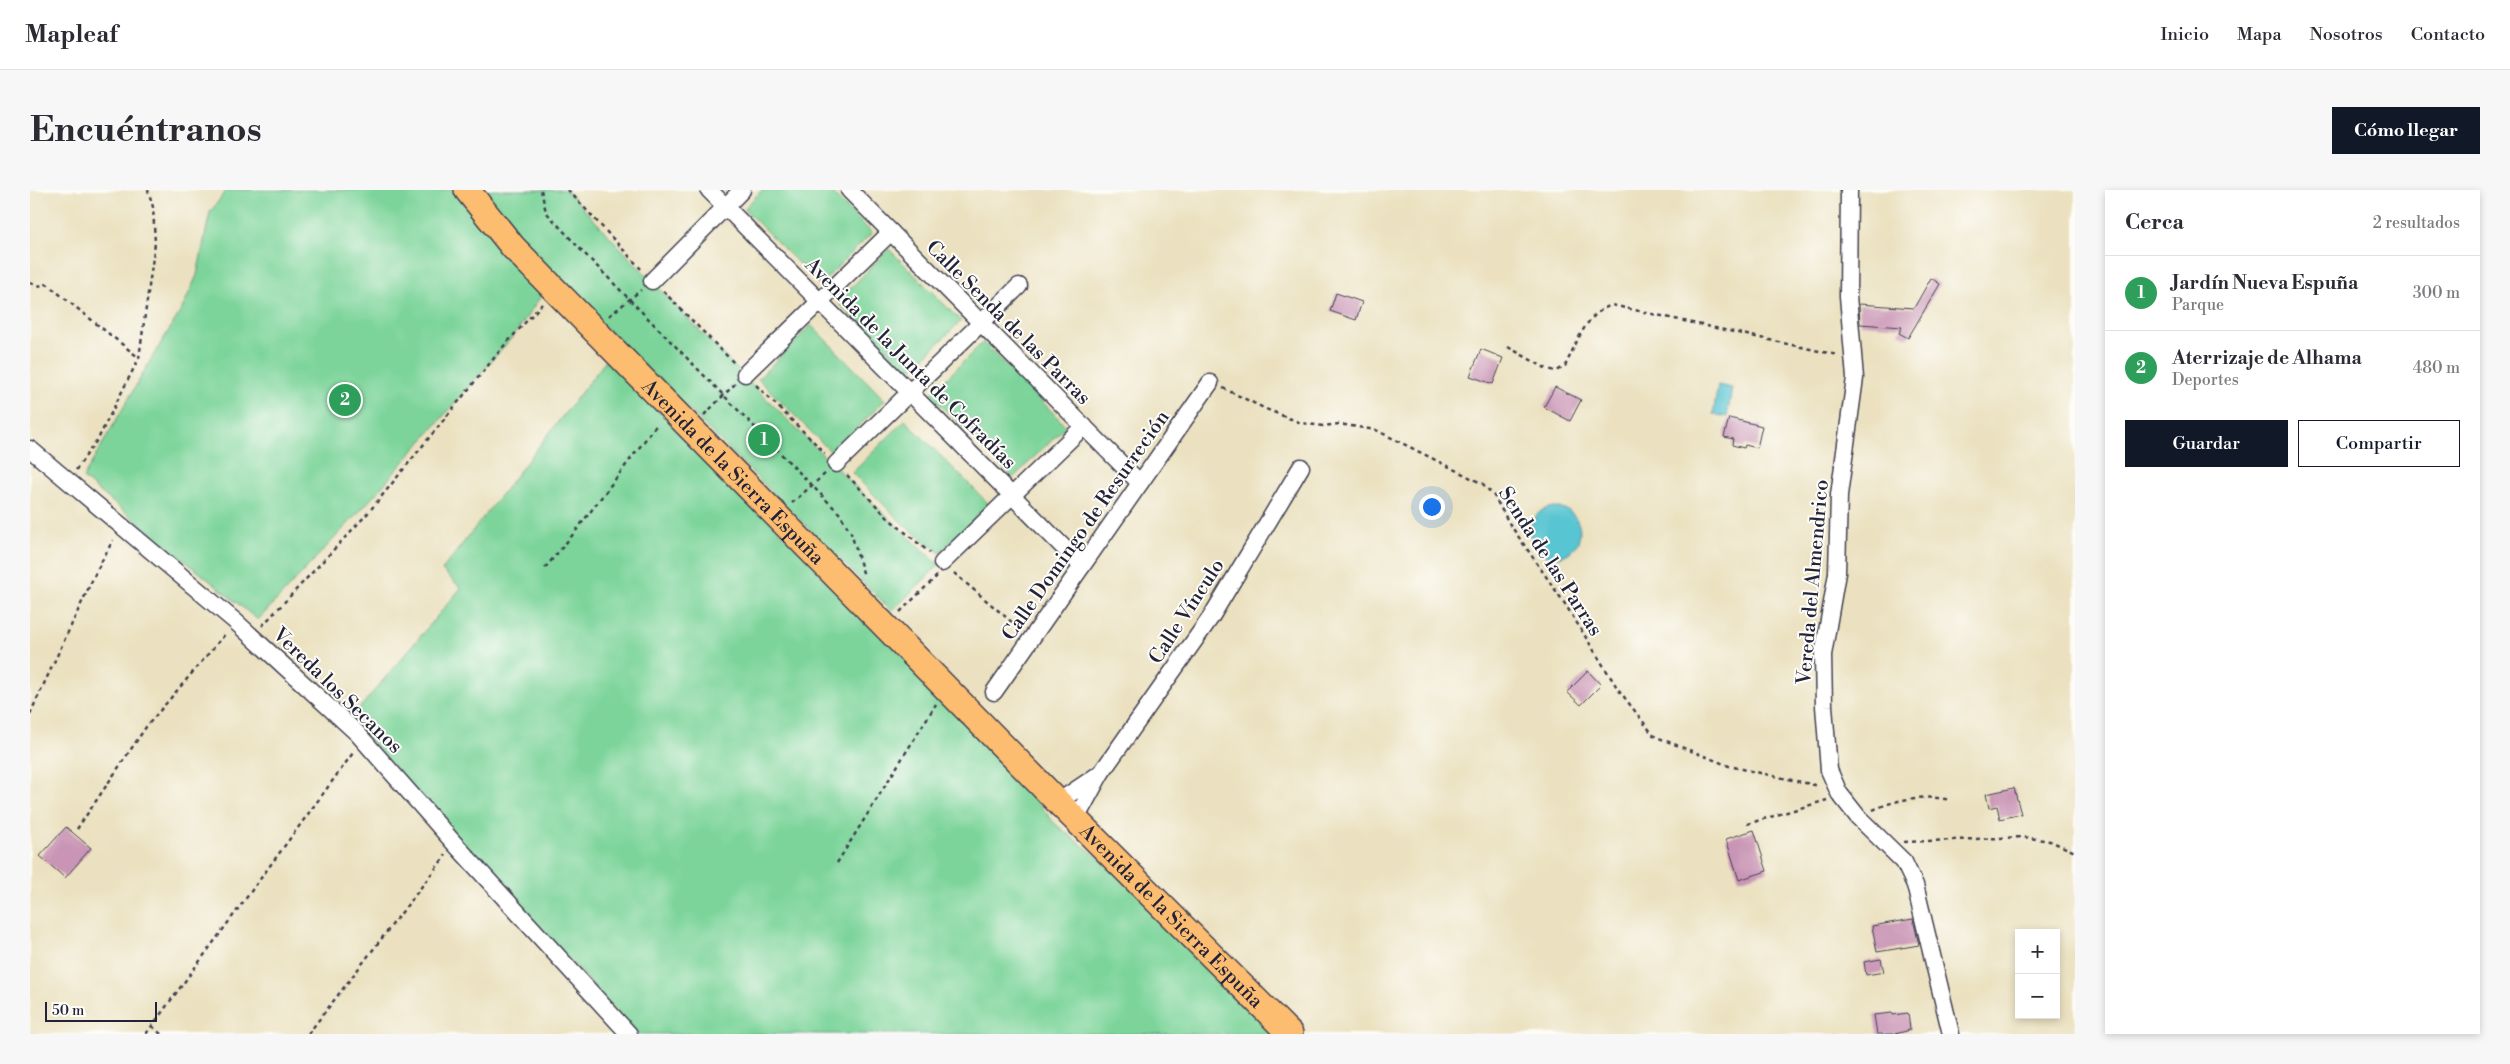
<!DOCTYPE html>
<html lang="es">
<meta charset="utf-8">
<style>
body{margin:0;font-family:"Libre Bodoni",serif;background:#f7f7f7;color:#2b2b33}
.controls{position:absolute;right:15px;bottom:15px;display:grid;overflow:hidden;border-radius:0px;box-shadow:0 2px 8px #0003}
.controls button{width:45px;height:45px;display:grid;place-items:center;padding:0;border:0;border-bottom:1px solid #e1e1e2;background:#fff;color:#2b2b33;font:25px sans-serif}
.scale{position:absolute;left:15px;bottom:12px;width:112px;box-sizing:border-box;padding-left:5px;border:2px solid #22223b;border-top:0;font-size:14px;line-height:18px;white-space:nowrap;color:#22223b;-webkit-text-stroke:4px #fdfcf7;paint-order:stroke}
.you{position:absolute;left:1401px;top:316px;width:18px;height:18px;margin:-12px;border:4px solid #fff;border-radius:50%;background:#1a73e8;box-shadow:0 0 0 8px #1a73e833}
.badge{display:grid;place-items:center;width:32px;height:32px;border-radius:50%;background:#111827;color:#fff;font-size:16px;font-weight:700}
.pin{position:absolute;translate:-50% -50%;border:2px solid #fff;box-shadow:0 1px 5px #0006}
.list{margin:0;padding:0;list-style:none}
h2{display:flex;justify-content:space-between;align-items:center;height:65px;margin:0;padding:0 20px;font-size:21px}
h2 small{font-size:16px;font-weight:400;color:#7c7c81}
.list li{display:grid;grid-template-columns:32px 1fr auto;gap:15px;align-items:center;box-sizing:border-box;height:75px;padding:0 20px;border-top:1px solid #e1e1e2}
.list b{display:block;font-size:19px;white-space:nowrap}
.list p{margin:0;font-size:16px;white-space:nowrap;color:#7c7c81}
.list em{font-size:16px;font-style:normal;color:#7c7c81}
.actions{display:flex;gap:10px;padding:15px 20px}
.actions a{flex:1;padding:11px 0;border:1px solid #111827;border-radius:0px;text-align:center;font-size:18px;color:#111827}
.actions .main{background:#111827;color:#fff}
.map{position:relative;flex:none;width:2045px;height:844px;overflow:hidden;border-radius:0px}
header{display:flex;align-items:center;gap:30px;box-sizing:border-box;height:70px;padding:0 25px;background:#fff;border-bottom:1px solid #e1e1e2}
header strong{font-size:24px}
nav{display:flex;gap:28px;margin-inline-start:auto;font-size:18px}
.intro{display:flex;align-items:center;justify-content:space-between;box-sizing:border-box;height:120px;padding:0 30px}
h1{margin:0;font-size:35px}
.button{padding:12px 22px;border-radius:0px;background:#111827;color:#fff;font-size:18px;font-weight:700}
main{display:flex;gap:30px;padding:0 30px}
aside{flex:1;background:#fff;border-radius:0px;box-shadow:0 2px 8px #0003}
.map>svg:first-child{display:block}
.green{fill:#7bd49a;stroke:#4e7b6a}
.water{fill:#59c5d2;stroke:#3e7486}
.building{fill:#c994b5}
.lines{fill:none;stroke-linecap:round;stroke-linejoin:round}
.street-casing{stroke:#403f4f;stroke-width:19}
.primary-casing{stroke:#403f4f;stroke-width:28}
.path{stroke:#403f4f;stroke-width:2.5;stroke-dasharray:4 4;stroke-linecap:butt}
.street{stroke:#fff;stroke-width:16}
.primary{stroke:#fcbd6f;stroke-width:25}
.labels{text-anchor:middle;stroke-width:4;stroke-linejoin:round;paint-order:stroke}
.street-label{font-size:20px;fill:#22223b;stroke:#fdfcf7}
</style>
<header>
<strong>Mapleaf</strong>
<nav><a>Inicio</a><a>Mapa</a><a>Nosotros</a><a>Contacto</a></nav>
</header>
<div class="intro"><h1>Encuéntranos</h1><a class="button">Cómo llegar</a></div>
<main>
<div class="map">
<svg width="2045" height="844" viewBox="0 0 2045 844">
<rect width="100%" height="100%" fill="#fdfcf7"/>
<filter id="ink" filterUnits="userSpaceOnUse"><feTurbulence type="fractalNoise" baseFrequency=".02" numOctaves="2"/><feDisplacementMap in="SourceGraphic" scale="10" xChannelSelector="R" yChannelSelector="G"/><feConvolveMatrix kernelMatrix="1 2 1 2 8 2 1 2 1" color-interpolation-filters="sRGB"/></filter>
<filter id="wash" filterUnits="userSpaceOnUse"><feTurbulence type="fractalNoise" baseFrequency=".0096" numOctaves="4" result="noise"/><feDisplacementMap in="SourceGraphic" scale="20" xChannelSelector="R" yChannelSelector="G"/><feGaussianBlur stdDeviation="1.12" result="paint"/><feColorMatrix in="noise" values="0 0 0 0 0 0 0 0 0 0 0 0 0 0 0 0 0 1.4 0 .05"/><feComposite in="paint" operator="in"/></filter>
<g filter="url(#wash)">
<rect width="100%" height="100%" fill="#ebe1c0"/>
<!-- green -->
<g class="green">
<path d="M197,0H423L513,103L485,144L343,307L228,430L53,288L123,166L152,119L167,85L180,22Z"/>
<path d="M455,0H536C656,128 779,256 909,375L862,421L541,103L509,70L458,7Z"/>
<path d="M732,0H799L842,43L790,95L714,19Z"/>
<path d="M859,59L931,131L879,182L807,112Z"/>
<path d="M781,135L855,210L802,263L728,189Z"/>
<path d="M953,152L1036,236L983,288L900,205Z"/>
<path d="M578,168L965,559L1025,634L1078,675L1244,844H607L322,531L323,526L431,398L412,380Z"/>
<path d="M875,230L959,314L910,363L874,335L822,283Z"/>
</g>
<!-- water -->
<g class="water">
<path d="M1688,195L1702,198L1697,227L1683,224Z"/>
<circle cx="1525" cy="342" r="25"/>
</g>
<g id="blocks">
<!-- building -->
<g class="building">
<path d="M1901,88L1910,94L1878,148L1869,143L1872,137L1830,134L1829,114L1884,118Z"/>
<path d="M1306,103L1332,112L1326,130L1300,121Z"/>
<path d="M1451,159L1473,168L1463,194L1440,186Z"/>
<path d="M1525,197L1551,210L1540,231L1514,217Z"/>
<path d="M1699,228L1732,236L1727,258L1715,255L1714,258L1702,255L1703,249L1694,247Z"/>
<path d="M1558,481L1571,495L1551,515L1537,502Z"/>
<path d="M1984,598L1991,624L1970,629L1967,616L1959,618L1956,604Z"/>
<path d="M36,637L61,658L35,688L10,666Z"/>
<path d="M1724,640L1737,681L1709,690L1696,649Z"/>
<path d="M1883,729L1889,755L1847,762L1842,736Z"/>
<path d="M1851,769L1854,782L1836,785L1834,772Z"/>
<path d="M1862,823L1863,825L1878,823L1880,840L1865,844H1847L1844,825Z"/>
</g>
</g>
</g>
<g filter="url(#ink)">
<use href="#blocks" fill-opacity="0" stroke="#403f4f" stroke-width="1"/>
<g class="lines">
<defs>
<g id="street">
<path d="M679,0L1052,376"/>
<path d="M819,0L1110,293"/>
<path d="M1819,0L1818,106L1825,188L1809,305L1807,383L1793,465L1794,516L1799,580L1809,603L1828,627L1874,672L1885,695L1921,844"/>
<path d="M622,91L712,0"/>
<path d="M715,184L861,42"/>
<path d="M0,259L206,432L327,543L424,653L599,844"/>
<path d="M806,274L989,96"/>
<path d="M912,373L1054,236"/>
<path d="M964,502L1180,193"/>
<path d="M1071,583L1181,427L1271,277"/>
<path d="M1028,612L1071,583L1046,629"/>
</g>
<g id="primary">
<path id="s1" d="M437,0L483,57L525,100L1028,612L1260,844"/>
</g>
</defs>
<!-- street casing -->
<use href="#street" class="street-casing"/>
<!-- primary casing -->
<use href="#primary" class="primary-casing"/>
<!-- path -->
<g class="path">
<path d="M511,0L516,22L550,59L810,324L821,343L834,386"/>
<path d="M538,0L611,79"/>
<path d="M0,93L8,96L17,94L109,168"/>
<path d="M633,101L705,174"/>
<path d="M579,126L611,100"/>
<path d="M1478,157L1517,179L1527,181L1535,176C1547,153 1555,124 1582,115L1807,165"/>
<path d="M726,195L795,263"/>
<path d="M1193,198L1236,219L1271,233L1293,236L1309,234L1346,240L1453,294L1464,306L1479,333L1535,414L1588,499L1624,546L1699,576L1789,596"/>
<path d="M674,225L705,194"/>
<path d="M46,280L69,247L109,168L125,53L123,17L118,0"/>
<path d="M817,285L858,328L900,363"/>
<path d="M762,313L796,283"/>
<path d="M515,378L545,342L628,233"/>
<path d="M924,383L990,439"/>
<path d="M870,422L907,386"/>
<path d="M232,436L338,323L473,157L512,114"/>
<path d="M0,524L66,382L83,350"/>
<path d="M1843,620C1867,609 1894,604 1920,610"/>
<path d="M1717,634L1797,610"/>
<path d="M47,639L116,537L197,442"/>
<path d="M1874,652L1993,647L2020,651L2045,662"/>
<path d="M807,673L906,514"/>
<path d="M122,836L131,844"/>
<path d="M116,844L323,563"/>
<path d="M278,844L416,665"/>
</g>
<!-- street -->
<use href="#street" class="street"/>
<!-- primary -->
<use href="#primary" class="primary"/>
</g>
</g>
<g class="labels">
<!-- street labels -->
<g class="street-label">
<text transform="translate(979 132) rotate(45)" y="7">Calle Senda de las Parras</text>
<text transform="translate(881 173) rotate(45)" y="7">Avenida de la Junta de Cofradías</text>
<text dy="7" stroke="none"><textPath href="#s1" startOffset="388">Avenida de la Sierra Espuña</textPath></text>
<text transform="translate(1055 335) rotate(-55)" y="7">Calle Domingo de Resurreción</text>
<text transform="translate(1521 371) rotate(57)" y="7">Senda de las Parras</text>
<text transform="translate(1782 392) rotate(-85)" y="7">Vereda del Almendrico</text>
<text transform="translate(1156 421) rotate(-57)" y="7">Calle Vínculo</text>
<text transform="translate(308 500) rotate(44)" y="7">Vereda los Secanos</text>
<text dy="7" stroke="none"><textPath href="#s1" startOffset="1012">Avenida de la Sierra Espuña</textPath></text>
</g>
</g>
</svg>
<div class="controls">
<button>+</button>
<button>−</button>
</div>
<div class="scale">50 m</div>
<div class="you"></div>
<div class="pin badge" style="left:734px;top:250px;background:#2e9e5b">1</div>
<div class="pin badge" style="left:315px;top:210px;background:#2e9e5b">2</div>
</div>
<aside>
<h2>Cerca<small>2 resultados</small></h2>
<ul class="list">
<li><span class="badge" style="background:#2e9e5b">1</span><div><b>Jardín Nueva Espuña</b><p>Parque</p></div><em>300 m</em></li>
<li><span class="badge" style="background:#2e9e5b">2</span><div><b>Aterrizaje de Alhama</b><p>Deportes</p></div><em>480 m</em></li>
</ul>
<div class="actions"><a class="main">Guardar</a><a>Compartir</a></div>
</aside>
</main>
